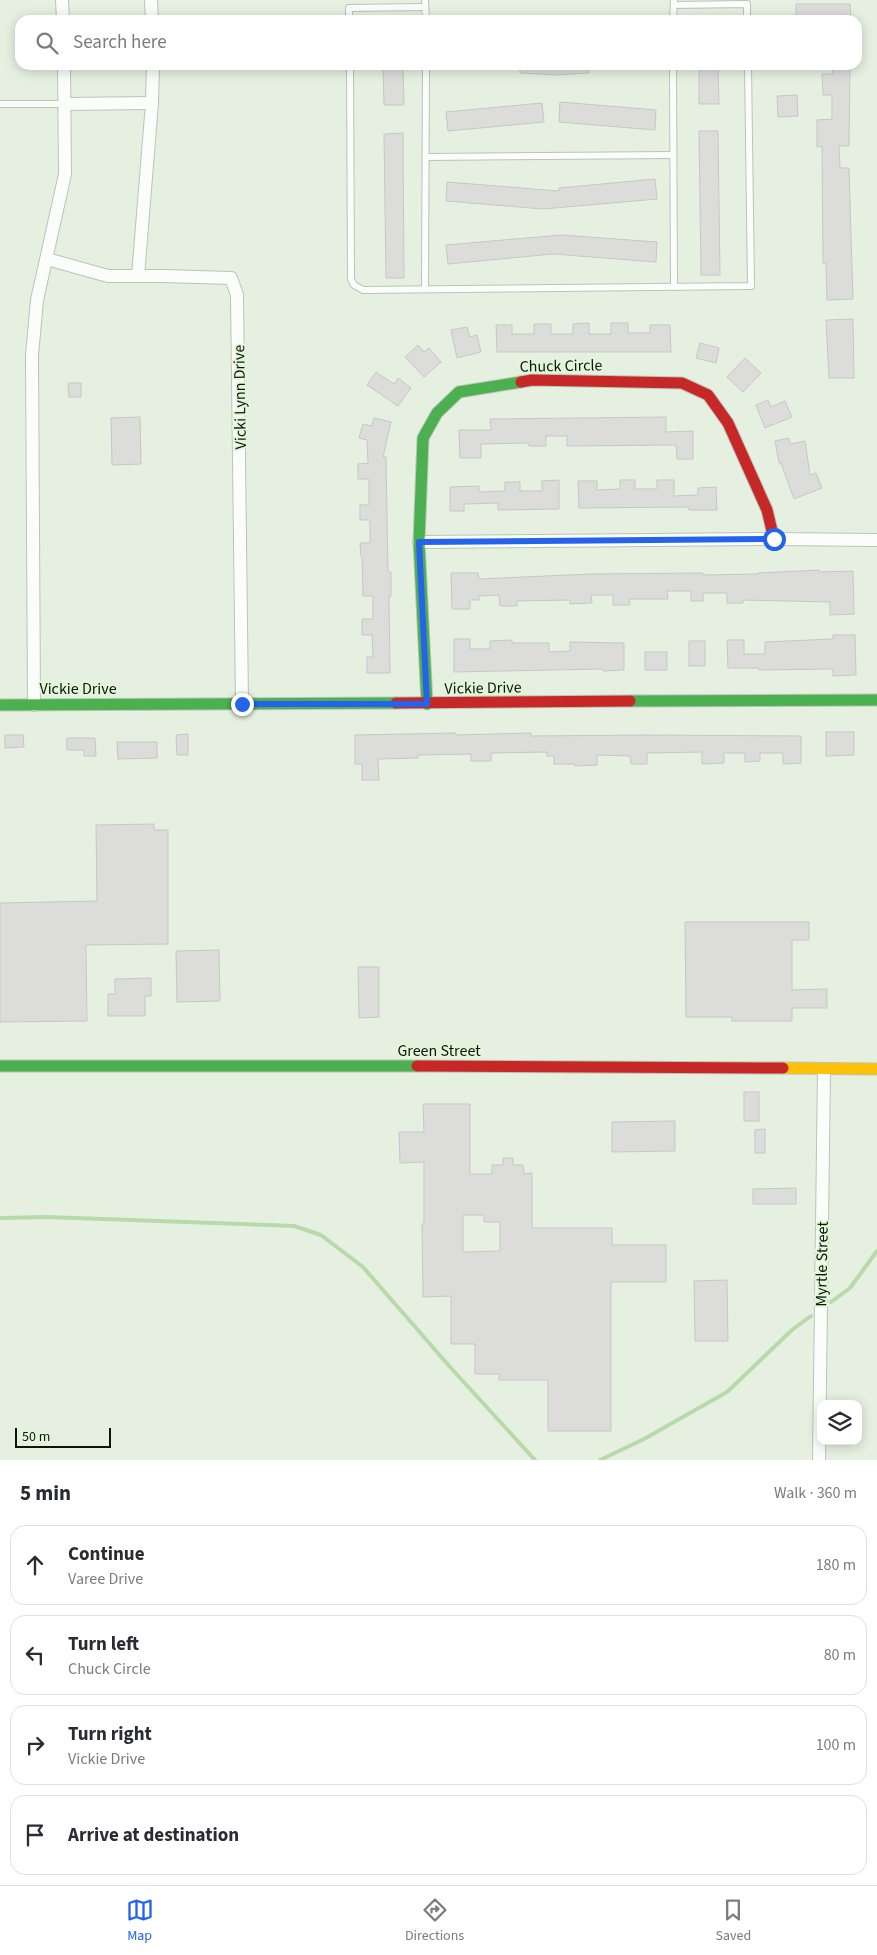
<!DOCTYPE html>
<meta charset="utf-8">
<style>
body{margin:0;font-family:"Source Sans 3",sans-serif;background:#f2f2f3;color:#2b2b33}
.controls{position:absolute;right:15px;bottom:15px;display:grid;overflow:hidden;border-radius:10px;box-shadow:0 2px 12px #0003}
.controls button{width:45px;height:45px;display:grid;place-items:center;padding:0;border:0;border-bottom:1px solid #e1e1e2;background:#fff;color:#2b2b33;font:25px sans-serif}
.scale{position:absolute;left:15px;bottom:12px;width:96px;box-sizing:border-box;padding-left:5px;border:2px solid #0e150b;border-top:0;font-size:14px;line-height:18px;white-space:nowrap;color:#0e150b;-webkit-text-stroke:4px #e2f7d9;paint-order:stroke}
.stop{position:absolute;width:15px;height:15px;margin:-11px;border:4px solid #2563eb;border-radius:50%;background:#fff}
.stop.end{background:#2563eb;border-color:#fff;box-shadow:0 1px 5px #0008}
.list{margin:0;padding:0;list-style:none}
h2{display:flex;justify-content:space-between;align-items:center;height:65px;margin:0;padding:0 20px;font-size:21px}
h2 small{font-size:16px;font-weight:400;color:#7c7c81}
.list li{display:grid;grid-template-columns:32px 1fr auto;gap:15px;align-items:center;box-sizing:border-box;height:80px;margin:0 10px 10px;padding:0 10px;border:1px solid #e1e1e2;border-radius:15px}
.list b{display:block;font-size:19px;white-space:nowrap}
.list p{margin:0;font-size:16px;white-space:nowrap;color:#7c7c81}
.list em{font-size:16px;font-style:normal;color:#7c7c81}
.icon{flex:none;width:28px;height:28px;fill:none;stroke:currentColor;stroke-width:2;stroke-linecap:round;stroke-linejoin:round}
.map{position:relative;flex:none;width:877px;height:1460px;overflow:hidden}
.search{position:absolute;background:#fff;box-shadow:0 2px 12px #0003;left:15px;right:15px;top:15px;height:55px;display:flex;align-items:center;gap:12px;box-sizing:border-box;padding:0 18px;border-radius:15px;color:#7c7c81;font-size:19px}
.sheet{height:425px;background:#fff}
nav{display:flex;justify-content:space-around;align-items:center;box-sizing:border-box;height:70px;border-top:1px solid #e1e1e2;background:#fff;font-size:14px;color:#7c7c81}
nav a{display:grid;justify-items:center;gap:2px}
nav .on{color:#2563eb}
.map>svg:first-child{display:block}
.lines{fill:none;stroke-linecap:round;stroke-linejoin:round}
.stream{stroke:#b8daaa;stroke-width:4}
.building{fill:#dcdcda;stroke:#c7c7c5;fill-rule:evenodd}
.lane-casing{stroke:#bbc4b7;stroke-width:8}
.street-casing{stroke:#bbc4b7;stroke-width:14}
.fast-casing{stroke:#bbc4b7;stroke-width:13}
.slow-casing{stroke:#bbc4b7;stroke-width:13}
.jam-casing{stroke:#bbc4b7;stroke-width:13}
.lane{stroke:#fbfdfa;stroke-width:6}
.street{stroke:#fbfdfa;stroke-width:12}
.fast{stroke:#4caf50;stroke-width:11}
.slow{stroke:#ffc107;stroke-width:11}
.jam{stroke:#c62828;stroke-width:11}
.route{stroke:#2563eb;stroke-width:6}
.labels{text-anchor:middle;stroke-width:4;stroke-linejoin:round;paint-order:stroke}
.street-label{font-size:16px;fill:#0e150b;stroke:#e2f7d9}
</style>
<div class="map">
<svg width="877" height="1460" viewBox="0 0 877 1460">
<rect width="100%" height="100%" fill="#e5f0e0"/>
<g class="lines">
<!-- stream -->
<g class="stream">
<path d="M0,1218L47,1217L294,1226L321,1235L363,1267L450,1367L535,1460"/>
<path d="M831,1302L850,1288L877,1251"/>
<path d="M600,1460L644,1439L727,1392L793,1329L811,1316"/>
</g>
</g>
<!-- building -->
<g class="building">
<path d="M796,4H850L851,20H796Z"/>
<path d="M383,65H403L404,105H384Z"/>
<path d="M520,65H588L589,73L557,75L520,73Z"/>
<path d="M699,65H718L719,104H699Z"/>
<path d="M832,65H850L849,146H839L840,168H849L853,299L827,300L826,263H823L822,146L817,147V120L832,119V95H823L822,74H833Z"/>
<path d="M797,95L798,116L778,117L777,96Z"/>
<path d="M560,102L656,110L655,130L559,122Z"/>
<path d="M542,103L544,122L448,131L446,112Z"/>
<path d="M699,131H718L720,275H701Z"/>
<path d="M403,133L404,278H386L384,134Z"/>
<path d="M655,179L657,199L543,209L446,201L447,182L559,191V188Z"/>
<path d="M561,235L657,242L656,262L553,254L448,264L446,245Z"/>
<path d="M853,319L854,378H829L826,320Z"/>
<path d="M589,323V334H611V323H628V333H650V325H670L671,352H497L496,325H512V334H534V324H551V334H573V324Z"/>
<path d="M467,327L470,337L477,335L481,352L457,358L451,330Z"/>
<path d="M700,343L719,348L716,363L696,358Z"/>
<path d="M418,345L424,352L429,348L441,362L424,377L405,357Z"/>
<path d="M745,358L761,373L743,392L727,377Z"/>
<path d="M376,372L394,384L398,378L411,388L398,406L367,385Z"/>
<path d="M68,383H81V397H69Z"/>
<path d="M768,400L771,407L785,401L792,417L765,428L756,405Z"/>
<path d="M140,417L141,464L112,465L111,418Z"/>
<path d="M666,417V432L693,431V459H677L676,445L567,446V436H546V446H529V443L481,444V458H460L459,430H491L490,419Z"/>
<path d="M374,418L391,422L383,457H386L388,572H391V596H389L390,673H367V657H373L372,635H362V619H373V596H363L362,557H361L360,543H370V520H360V505H369V479H358V464L368,463L367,440L359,438L363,424L372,426Z"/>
<path d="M789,438L790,444L805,441L810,475L816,473L822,488L794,499L781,463H779L775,441Z"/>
<path d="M559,480V509L498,510V503L464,504V511H450V487L479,486V492L505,491V482H520V491H542V481Z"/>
<path d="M620,480H635V489H657V480H674V496L698,495V488L716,487L717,510H689V507L579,508L578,481H597V490L620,489Z"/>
<path d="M819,570V572L853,571L854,614L830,615V602L743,600V603H727V593H703V601H691V591H667L668,599H629L630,605H613V595H591L592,603L570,604V600L517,601V606H500L499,595L479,596V600H470V609H452L451,573H478L479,579L591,574L703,573V575L758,574V573Z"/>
<path d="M833,635H855L856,675L833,676V669L759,670V668H728L727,640H744V654H765V642L833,639Z"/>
<path d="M454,639H470V649H490V641L512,640V643H549V652L570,651V642L624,643V670L603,671V669L454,672Z"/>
<rect x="689" y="641" width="16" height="25"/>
<rect x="645" y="652" width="22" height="18"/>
<path d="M826,732H854V755L826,756Z"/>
<path d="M456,733V735L531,733V736L647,735L801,736V763L783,764V753H760V761L745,762V753H724V763L702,764V752L647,753V764H631L630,756L597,755V765L575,766V764H554V756H547V752L491,753V761H471V754L418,755V758L378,759L379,780H362V764H355V735Z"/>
<path d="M188,734V755H177L176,735Z"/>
<path d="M5,735H23L24,747L5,748Z"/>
<path d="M67,738H95L96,756H84V750H67Z"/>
<path d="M117,742H157V758L118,759Z"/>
<path d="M154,824V830H168V944L86,945L87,1021L0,1022V903L97,901L96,825Z"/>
<path d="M685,922H809V940H792V990L827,989V1008H792V1021H732V1017H686Z"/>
<path d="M219,950L220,1001L177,1002L176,951Z"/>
<path d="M358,967H379V1017L359,1018Z"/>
<path d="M151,978V996H145V1016H108V994H115V979Z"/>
<rect x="744" y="1092" width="15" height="29"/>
<path d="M423,1104H470V1174H492V1165H503V1158H513V1165H523L524,1174L532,1173V1228H612V1245H666V1282H611V1431H548V1380H499V1374H475V1344H451V1296L423,1297L422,1224H424V1162L400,1163L399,1132H424ZM463,1215H484V1222H500V1251L463,1252Z"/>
<path d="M675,1121V1151L612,1152V1122Z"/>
<path d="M765,1129V1153H755V1130Z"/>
<path d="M796,1188V1204H753V1189Z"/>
<path d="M727,1280L728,1341H695L694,1281Z"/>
</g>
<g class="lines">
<defs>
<g id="lane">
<path d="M425,0L426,20"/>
<path d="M674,5L747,4V20"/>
<path d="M349,20V8L425,7"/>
<path d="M673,20L674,0"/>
<path d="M350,65L351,279L354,285L363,290L751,286L748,65"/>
<path d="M673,65L674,287"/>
<path d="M0,104H65"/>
<path d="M426,157L673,155"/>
<path d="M425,289L426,65"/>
</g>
<g id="street">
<path d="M62,0L63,20"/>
<path d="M151,0L152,20"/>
<path d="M65,104L152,103"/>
<path d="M47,259L108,276H163L231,278L237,295L242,704"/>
<path d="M138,276L152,103L153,65"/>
<path d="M419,542L774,539L877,540"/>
<path d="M34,705L32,355L37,300L65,174L64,65"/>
<path d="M819,1460L824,1069"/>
</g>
<g id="fast">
<path d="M630,701L877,700"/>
<path d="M427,704L419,542L423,438L437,413L459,392L521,382"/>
<path d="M0,705L396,703"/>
<path d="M0,1066H417"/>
</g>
<path id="slow" d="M783,1068L877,1069"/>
<g id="jam">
<path d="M521,382L532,380L682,383L708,395L728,423L767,510L774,539"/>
<path d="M396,703L630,701"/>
<path d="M417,1066L783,1068"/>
</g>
</defs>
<!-- lane casing -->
<use href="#lane" class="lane-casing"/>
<!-- street casing -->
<use href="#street" class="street-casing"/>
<!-- fast casing -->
<use href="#fast" class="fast-casing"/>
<!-- slow casing -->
<use href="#slow" class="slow-casing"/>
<!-- jam casing -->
<use href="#jam" class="jam-casing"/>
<!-- lane -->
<use href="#lane" class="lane"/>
<!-- street -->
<use href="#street" class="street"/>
<!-- fast -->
<use href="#fast" class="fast"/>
<!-- slow -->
<use href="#slow" class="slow"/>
<!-- jam -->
<use href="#jam" class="jam"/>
</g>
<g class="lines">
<!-- route -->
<path class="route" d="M242,704H427L419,542L774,539"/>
</g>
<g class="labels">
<!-- street labels -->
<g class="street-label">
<text transform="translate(561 365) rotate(-1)" y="6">Chuck Circle</text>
<text transform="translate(239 397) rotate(-91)" y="6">Vicki Lynn Drive</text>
<text transform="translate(483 687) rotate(-1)" y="6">Vickie Drive</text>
<text x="78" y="694">Vickie Drive</text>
<text x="439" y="1056">Green Street</text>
<text transform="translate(821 1264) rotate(-89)" y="6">Myrtle Street</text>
</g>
</g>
</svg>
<div class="controls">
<button><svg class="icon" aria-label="layers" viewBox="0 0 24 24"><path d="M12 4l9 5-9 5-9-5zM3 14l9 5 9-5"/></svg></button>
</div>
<div class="scale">50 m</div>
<div class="stop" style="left:774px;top:539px"></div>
<div class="stop end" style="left:242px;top:704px"></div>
<div class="search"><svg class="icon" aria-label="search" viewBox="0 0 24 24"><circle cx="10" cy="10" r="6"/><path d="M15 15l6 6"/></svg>Search here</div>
</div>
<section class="sheet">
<h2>5 min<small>Walk · 360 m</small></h2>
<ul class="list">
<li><svg class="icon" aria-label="ahead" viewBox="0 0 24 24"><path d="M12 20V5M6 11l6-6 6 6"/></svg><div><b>Continue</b><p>Varee Drive</p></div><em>180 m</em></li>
<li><svg class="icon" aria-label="left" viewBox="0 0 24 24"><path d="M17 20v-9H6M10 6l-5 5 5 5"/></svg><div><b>Turn left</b><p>Chuck Circle</p></div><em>80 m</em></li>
<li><svg class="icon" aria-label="right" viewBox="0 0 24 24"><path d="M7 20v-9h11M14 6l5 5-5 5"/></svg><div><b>Turn right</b><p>Vickie Drive</p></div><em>100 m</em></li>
<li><svg class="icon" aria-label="arrive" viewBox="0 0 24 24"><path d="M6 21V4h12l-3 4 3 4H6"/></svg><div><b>Arrive at destination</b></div></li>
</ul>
</section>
<nav>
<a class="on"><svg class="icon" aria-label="map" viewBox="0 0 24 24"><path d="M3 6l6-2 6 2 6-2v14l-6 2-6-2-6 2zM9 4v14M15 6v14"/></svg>Map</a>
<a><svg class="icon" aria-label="directions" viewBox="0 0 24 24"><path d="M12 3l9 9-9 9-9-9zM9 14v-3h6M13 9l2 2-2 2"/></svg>Directions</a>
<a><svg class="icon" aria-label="saved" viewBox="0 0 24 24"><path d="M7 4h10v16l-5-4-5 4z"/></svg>Saved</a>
</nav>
